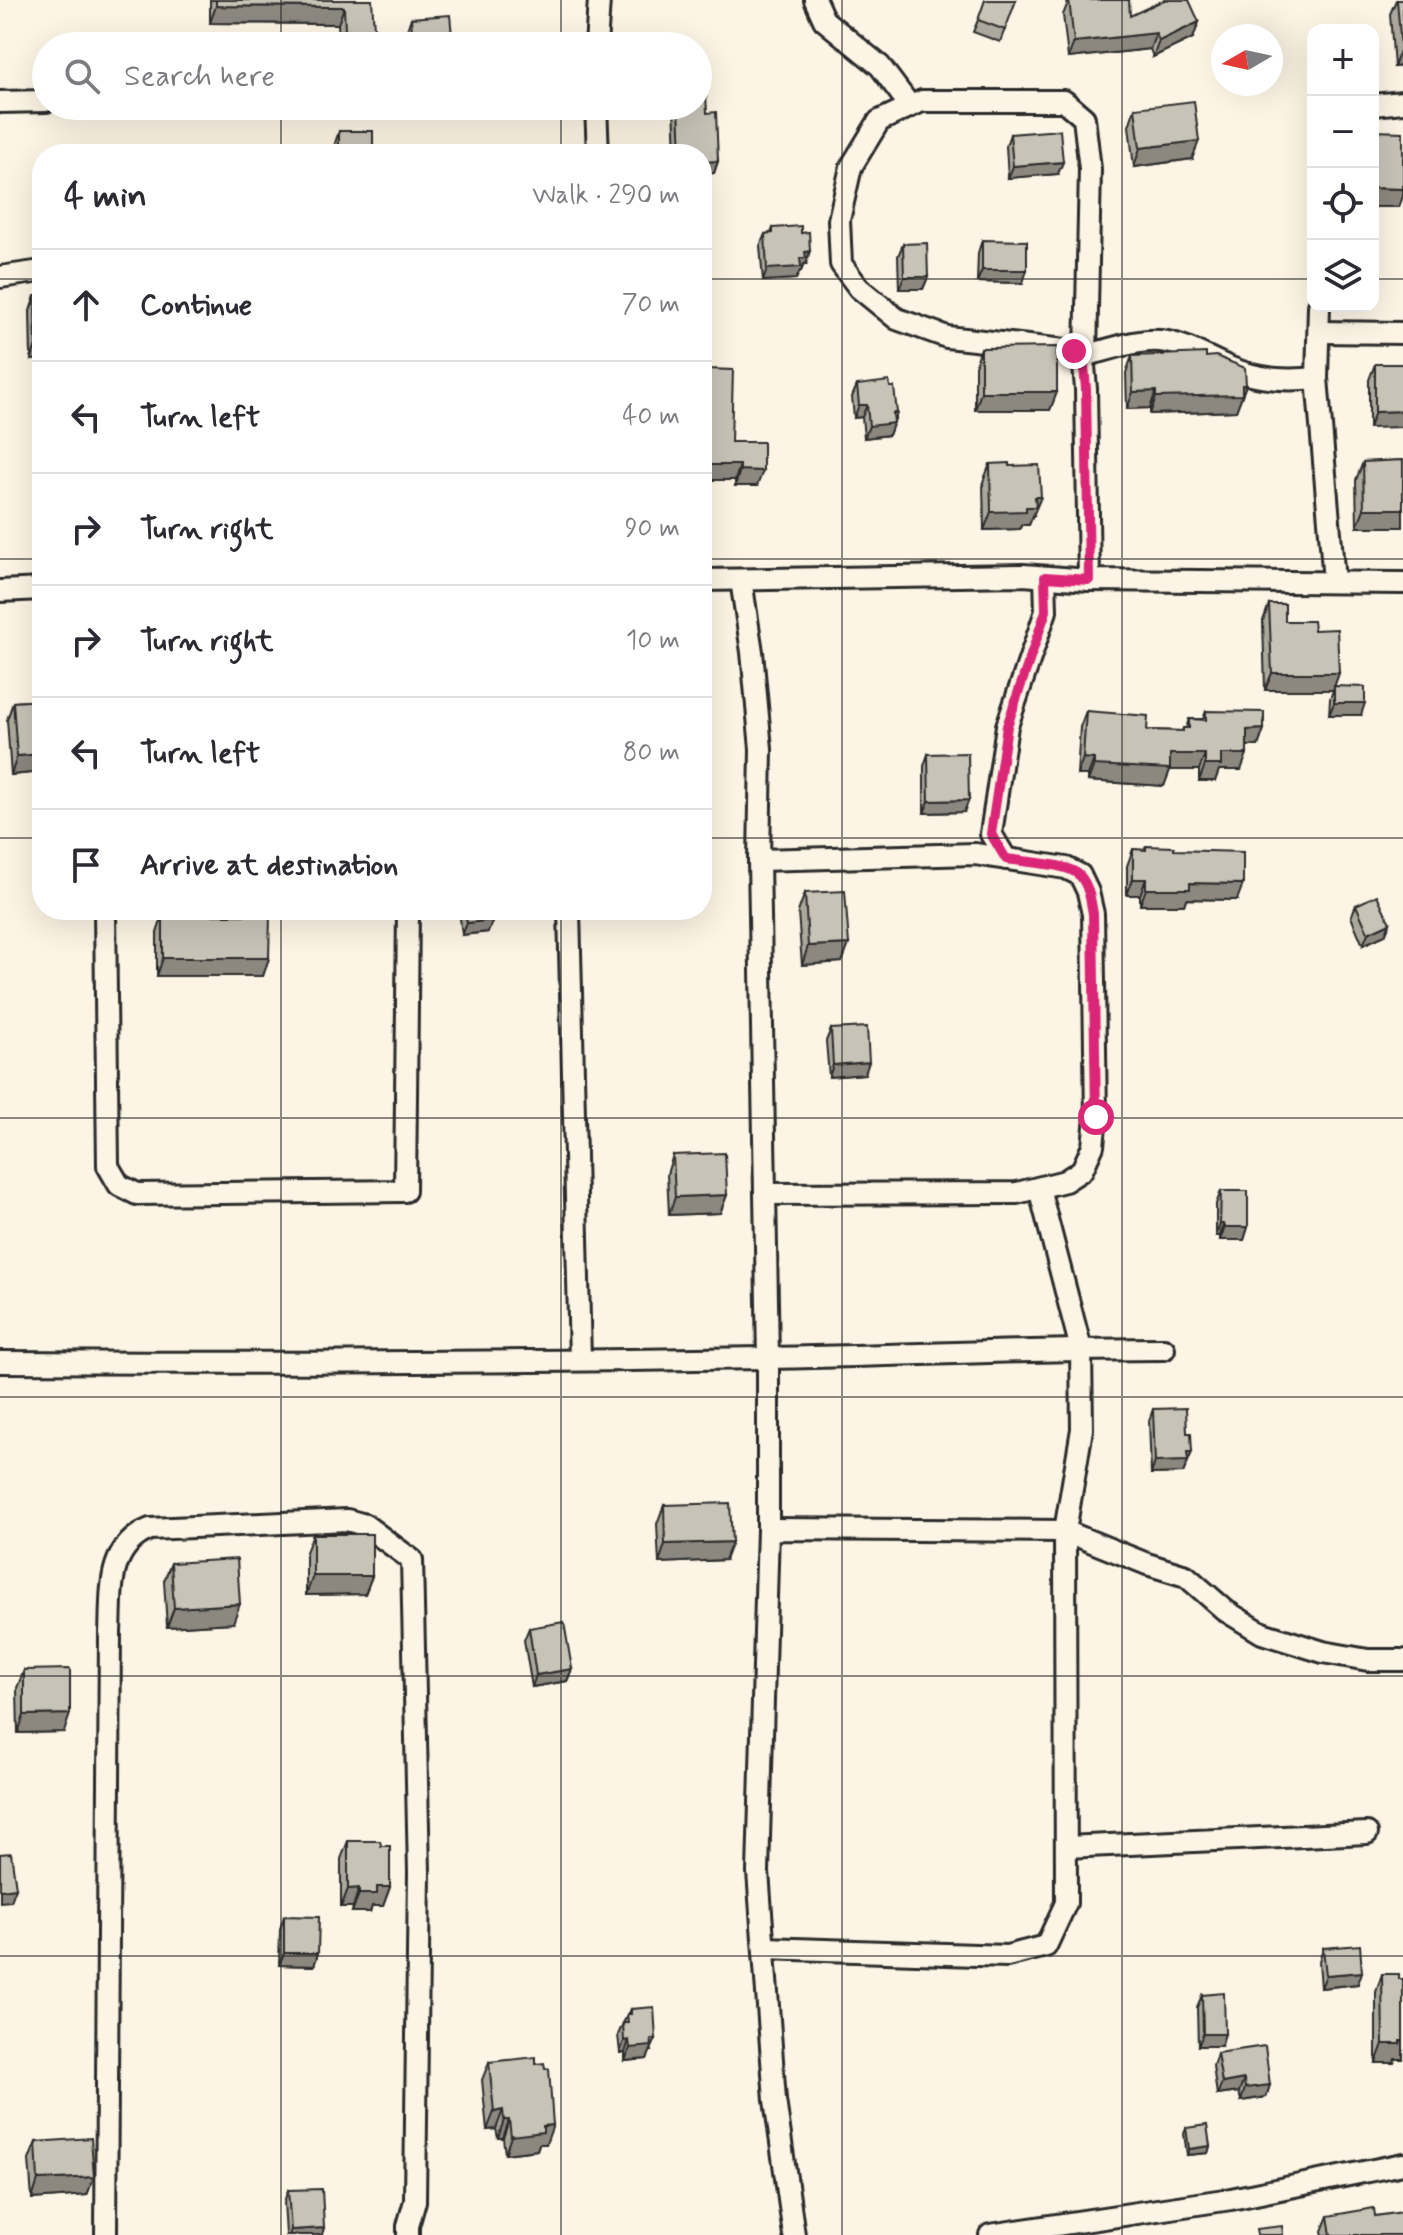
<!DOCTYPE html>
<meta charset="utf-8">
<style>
body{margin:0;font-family:Mynerve,sans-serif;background:#f7f7f7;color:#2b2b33}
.controls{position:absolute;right:24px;top:24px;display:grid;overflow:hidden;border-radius:16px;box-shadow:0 8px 32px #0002}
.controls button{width:72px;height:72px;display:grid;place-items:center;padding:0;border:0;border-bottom:2px solid #e1e1e2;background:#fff;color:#2b2b33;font:40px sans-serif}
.compass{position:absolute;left:1211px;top:24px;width:72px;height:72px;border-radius:50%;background:#fff;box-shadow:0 8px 32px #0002;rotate:261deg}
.stop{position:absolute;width:24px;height:24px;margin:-18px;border:6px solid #db2777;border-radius:50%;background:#fff}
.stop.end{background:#db2777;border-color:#fff;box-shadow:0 2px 8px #0008}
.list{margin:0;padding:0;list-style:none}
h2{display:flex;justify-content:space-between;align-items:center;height:104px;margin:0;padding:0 32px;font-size:34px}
h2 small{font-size:26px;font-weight:400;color:#7c7c81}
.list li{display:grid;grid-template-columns:52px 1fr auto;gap:24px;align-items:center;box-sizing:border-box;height:112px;padding:0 32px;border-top:2px solid #e1e1e2}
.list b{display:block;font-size:30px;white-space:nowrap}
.list em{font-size:26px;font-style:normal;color:#7c7c81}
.icon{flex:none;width:44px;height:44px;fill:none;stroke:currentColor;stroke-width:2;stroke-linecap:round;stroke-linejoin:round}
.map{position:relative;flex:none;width:1403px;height:2235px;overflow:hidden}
.search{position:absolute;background:#fff;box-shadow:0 8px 32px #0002;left:32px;top:32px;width:680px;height:88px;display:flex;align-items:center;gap:20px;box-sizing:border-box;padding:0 28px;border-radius:44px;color:#7c7c81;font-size:30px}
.panel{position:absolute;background:#fff;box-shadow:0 8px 32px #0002;left:32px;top:144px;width:680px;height:776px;border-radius:32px}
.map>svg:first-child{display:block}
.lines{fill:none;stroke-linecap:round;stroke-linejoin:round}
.street-casing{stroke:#2b2b2b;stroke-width:26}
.street{stroke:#fcf5e5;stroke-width:20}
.wall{fill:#aca89d;stroke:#2b2b2b;stroke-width:2}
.shaded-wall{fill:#8c8880;stroke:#2b2b2b;stroke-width:2}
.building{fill:#c8c3b7;stroke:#2b2b2b;stroke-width:2}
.route{stroke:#db2777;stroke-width:10}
.grid{fill:none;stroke:#2b2b2b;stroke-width:2;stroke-opacity:0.55}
</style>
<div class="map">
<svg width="1403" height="2235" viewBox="0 0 1403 2235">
<rect width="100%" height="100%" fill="#fcf5e5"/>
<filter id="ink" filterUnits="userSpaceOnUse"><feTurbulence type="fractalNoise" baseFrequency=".0125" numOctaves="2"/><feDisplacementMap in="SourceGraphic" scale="16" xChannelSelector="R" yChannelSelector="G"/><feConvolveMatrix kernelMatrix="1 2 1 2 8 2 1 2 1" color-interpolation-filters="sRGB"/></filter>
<g filter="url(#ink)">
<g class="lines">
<defs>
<g id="street">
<path d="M815,0L824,20L880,66L910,106"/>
<path d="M596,46L599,0"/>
<path d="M0,102L46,101"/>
<path d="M1373,105L1403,102"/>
<path d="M596,106L598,154"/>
<path d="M0,277L42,271"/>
<path d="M1320,332L1403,333"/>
<path d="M1086,355C1110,350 1136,339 1160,341C1185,343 1208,359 1231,368C1259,380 1287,381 1317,378L1334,581"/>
<path d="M1084,366L1086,355L1090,169L1084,118L1064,101H922L879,121L851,167L839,220L841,264L859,288L897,319L947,337L1074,351L1084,366L1086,389L1089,580"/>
<path d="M1317,378L1319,306"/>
<path d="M702,580L1023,575L1089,580L1403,583"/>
<path d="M741,580L752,652L761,749L759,860L768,1358V1529"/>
<path d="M0,591L42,589"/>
<path d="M1006,859L991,834L1007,726L1046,611L1045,577"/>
<path d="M759,860L975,854L1066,868L1080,875L1088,892L1093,914L1096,1117L1093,1146L1082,1170L1065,1181L1017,1193L765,1194"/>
<path d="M105,910L108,1166L119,1185L137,1194L405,1191L408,910"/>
<path d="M569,910L580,1360"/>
<path d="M0,1362C255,1364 509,1362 764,1358C897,1356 1030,1349 1164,1349"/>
<path d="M1066,1847L1367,1833"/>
<path d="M764,1948L1007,1956L1046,1946L1066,1903L1065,1531L1082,1429L1081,1349L1039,1188"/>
<path d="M106,2235L110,1633C112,1593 106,1547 150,1529L347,1520L365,1525L412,1560L419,1872L415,2201L408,2226V2235"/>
<path d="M794,2235L775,2100L758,1872L768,1529L1065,1531L1147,1564L1186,1576L1226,1611L1262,1633L1323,1652L1368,1660H1403"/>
<path d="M990,2235L1231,2199L1403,2164"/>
</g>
</defs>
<!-- street casing -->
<use href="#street" class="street-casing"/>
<!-- street -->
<use href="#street" class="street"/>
</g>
<!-- wall -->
<g class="wall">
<path d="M210,0H372L368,46H339L338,24L210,23Z"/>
<path d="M1016,0L1000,42L973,32L978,20Z"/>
<path d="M1069,0L1130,16L1199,22L1193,38L1153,57L1150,49L1068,58L1063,15Z"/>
<path d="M1396,0H1403V66L1394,67L1390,14Z"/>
<path d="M411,18L453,46H408L407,30Z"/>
<path d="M674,106H698L707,113L718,161L714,173L702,174V154H676Z"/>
<path d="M1135,108L1192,159L1134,167L1129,126Z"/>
<path d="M339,131L373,154H281L284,147L334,146Z"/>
<path d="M1010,134L1058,174L1008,178L1006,146Z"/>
<path d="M773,228L806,264H804L801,271H800L796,279L763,281L760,246L765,234L771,233Z"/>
<path d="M982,240L1023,283L977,282L978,253Z"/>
<path d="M903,244L928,277L923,289H899L898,256Z"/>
<path d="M35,296H42V359L31,360L30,311Z"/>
<path d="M981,348L1057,392L1050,410H975V366Z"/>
<path d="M1132,356L1246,385L1236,411L1150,414V408L1127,409L1126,373Z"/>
<path d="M1375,364H1403L1369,428V380Z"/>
<path d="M708,369L731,442L757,486H735V480Z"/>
<path d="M857,385L890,387L897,413L889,435L864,438L862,417L854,418L852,397Z"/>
<path d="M1403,460V527H1357L1356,480L1363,462Z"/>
<path d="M990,464L1009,466L1034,515H1033L1029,525H1021L1020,529L984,530L983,482Z"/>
<path d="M1269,604L1285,621L1314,630L1339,673L1334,686L1361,715H1329L1330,699L1333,690H1265L1263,621Z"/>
<path d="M42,700V772L11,775L7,720L13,702Z"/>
<path d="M1086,711L1147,730L1182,731L1183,728H1186L1189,719H1203L1206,711L1264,729L1258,746H1247L1241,770H1219L1215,781H1199V770H1170L1164,786L1088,781V775H1077L1080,727Z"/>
<path d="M928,754L964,812L924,813V766Z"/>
<path d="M1146,846L1174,850L1237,900L1186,899L1184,905H1140V895H1127V866L1133,849L1144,850Z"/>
<path d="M805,893L849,944L842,962L802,965L798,912Z"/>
<path d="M1356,905L1390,923L1385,935L1363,945L1351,917Z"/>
<path d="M459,910H492L493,920L488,932L462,935Z"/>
<path d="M163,915L269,958L263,976H157V933Z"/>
<path d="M831,1029L865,1074L829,1077L826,1041Z"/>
<path d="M673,1155L727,1195L720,1213L669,1215L667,1174Z"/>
<path d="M1221,1191L1248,1227L1244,1240H1220V1236H1216V1204Z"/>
<path d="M1153,1409L1187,1433L1192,1452L1183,1473L1151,1474L1149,1421Z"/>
<path d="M664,1505L725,1560L659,1563L657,1524Z"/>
<path d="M313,1534L372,1576L365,1594L306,1595V1552Z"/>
<path d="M171,1563L233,1623L167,1627L164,1581Z"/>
<path d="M529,1628L572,1669L567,1681L532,1687L524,1640Z"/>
<path d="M24,1670L64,1732L18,1733L17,1688Z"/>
<path d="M348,1841L381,1846L390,1887L383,1906H372L370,1912H352L353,1907H341V1859Z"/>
<path d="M284,1916L318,1953L314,1966L279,1965L280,1929Z"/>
<path d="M1323,1948L1358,1984L1321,1988L1319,1961Z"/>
<path d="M1382,1974L1395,2059L1394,2063H1376V1992Z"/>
<path d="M1202,1995L1221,2046H1198L1197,2007Z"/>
<path d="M631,2009L652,2051H650L647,2059L625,2061V2053H620L618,2035L623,2023Z"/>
<path d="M1217,2053L1270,2085L1266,2097L1241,2101L1239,2092L1217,2095L1213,2066Z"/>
<path d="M489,2062L546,2144H539L537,2150L505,2154L503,2138H498L496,2129L487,2130L482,2080Z"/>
<path d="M1186,2128L1210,2146L1208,2153L1187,2155L1184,2134Z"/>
<path d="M36,2142L94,2177L87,2195L32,2199L29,2160Z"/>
<path d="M288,2190L322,2235H286L284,2202Z"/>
<path d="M1328,2216H1375L1403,2235H1323L1322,2231Z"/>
</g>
<!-- shaded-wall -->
<g class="shaded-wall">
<path d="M216,6L344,7L338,24L210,23Z"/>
<path d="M1199,22L1193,38L1153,57L1159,41Z"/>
<path d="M374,29L368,46H339L345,31Z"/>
<path d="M1156,33L1150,49L1068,58L1074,42Z"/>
<path d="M1401,48H1403V66L1394,67Z"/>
<path d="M1199,141L1192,159L1134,167L1140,148Z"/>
<path d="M718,161L714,173L702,174V162Z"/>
<path d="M1063,162L1058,174L1008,178L1013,166Z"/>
<path d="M1373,188L1403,189V196L1399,207H1373Z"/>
<path d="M810,251L806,264H804L801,271H800L796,279L763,281L767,269L800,258L805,252Z"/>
<path d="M982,270H1027L1023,283L977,282Z"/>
<path d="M904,277H928L923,289H899Z"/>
<path d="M42,344V359L31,360L36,345Z"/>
<path d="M1246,385L1236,411L1150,414L1156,397Z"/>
<path d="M1156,391L1150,408L1127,409L1133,392Z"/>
<path d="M981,392H1057L1050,410H975Z"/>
<path d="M859,405H867L862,417L854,418Z"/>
<path d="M1403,411V427L1369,428L1375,412Z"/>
<path d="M893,413H897L889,435L864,438L869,426Z"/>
<path d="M702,465H740L735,480H702Z"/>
<path d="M740,470L763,471L757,486H735Z"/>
<path d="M1035,497H1041L1029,525H1021L1020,529L984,530L991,512L1026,507Z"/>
<path d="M1364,509H1403V527H1357Z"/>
<path d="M1272,673H1339L1333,690H1265Z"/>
<path d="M1334,703H1365L1361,715H1329Z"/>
<path d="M1264,729L1258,746H1241L1247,730Z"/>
<path d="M42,754V772L11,775L17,756Z"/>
<path d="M1170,754H1205L1199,770H1170L1164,786L1088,781L1094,765Z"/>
<path d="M1221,754H1247L1241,770H1219L1215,781H1199L1205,765Z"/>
<path d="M1083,758L1094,759L1088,775H1077Z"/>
<path d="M969,800L964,812L924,813L929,801Z"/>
<path d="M1133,879H1146L1140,895H1127Z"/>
<path d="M1190,883L1243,884L1237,900L1186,899L1184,905H1140L1146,889Z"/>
<path d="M493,920L488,932L462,935L467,923Z"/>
<path d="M1390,923L1385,935L1363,945L1368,933Z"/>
<path d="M849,944L842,962L802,965L808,946Z"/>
<path d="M163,958H269L263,976H157Z"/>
<path d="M869,1062L865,1074L829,1077L833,1065Z"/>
<path d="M727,1195L720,1213L669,1215L675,1197Z"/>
<path d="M1220,1224H1224L1220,1236H1216Z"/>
<path d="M1225,1227H1248L1244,1240H1220Z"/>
<path d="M1187,1452H1192L1183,1473L1151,1474L1155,1462Z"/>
<path d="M732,1542L725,1560L659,1563L665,1544Z"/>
<path d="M313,1576H372L365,1594L306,1595Z"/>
<path d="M240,1604L233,1623L167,1627L174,1608Z"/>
<path d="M572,1669L567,1681L532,1687L536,1675Z"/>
<path d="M70,1714L64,1732L18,1733L24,1715Z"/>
<path d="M377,1887H390L383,1906H372L370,1912H352L359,1894Z"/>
<path d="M16,1888L11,1901L0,1902V1890Z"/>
<path d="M359,1888L353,1907H341L348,1889Z"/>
<path d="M284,1953H318L314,1966L279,1965Z"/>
<path d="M1362,1972L1358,1984L1321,1988L1326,1975Z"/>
<path d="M1203,2034H1225L1221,2046H1198Z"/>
<path d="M651,2039H656L647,2059L625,2061L630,2048Z"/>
<path d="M629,2040L625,2053H620L624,2041Z"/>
<path d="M1400,2041H1403V2059H1395L1394,2063H1376L1383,2044Z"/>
<path d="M1244,2079L1239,2092L1217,2095L1222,2083Z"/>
<path d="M1270,2085L1266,2097L1241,2101L1245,2088Z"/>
<path d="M503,2110L496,2129L487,2130L494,2112Z"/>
<path d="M504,2120H509L503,2138H498Z"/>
<path d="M553,2125L546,2144H539L537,2150L505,2154L511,2136L543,2126Z"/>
<path d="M1210,2146L1208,2153L1187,2155L1189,2149Z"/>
<path d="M94,2177L87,2195L32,2199L38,2180Z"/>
<path d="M324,2228L322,2235H289L291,2230Z"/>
</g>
<!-- building -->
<g class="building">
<path d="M216,0H372L374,29L345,31L344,7L216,6Z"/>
<path d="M985,0H1016L1005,30L978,20Z"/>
<path d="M1069,0H1129L1130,16L1164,0H1189L1199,22L1159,41L1156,33L1074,42Z"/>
<path d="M1397,0H1403V48H1401Z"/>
<path d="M450,15L453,46H413L411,18Z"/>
<path d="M704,54L707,113L716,112L718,161L702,162V154H681L679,106H698V55Z"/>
<path d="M1194,101L1199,141L1140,148L1135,108Z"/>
<path d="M1060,130L1063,162L1013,166L1010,134Z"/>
<path d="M339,131H373V154H284V147L339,146Z"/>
<path d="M1373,131L1403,132V189L1373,188Z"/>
<path d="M801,226V233L809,232L810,251L805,252L806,258H800L801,267L767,269L765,234L773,233V228Z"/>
<path d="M982,240L1027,241V270H982Z"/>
<path d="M927,243L928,277H904L903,244Z"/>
<path d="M35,296H42V344L36,345Z"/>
<path d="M1057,347V392H981V348Z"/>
<path d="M1206,353V357L1216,356L1245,368L1246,385H1242V395L1156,397V391L1133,392L1132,356Z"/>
<path d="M702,357H708V369L733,370L731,442H763V471L740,470V465H702Z"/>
<path d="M1375,364H1403V411L1375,412Z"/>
<path d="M889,381L890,387H894L897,413H893L894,423L869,426L867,405H859L857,385Z"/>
<path d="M1403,460V509H1364L1363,462Z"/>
<path d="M1009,463V466L1039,465L1041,497H1035L1036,507H1026V511L991,512L990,464Z"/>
<path d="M1269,604H1285V621H1313L1314,630L1337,629L1339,673H1272Z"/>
<path d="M1334,686L1365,687V703H1334Z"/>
<path d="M42,700V754L17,756L13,702Z"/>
<path d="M1086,711L1148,716L1147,730L1183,731V728H1189V719L1206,720V711L1264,712V729L1247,730V754H1221V765H1205V754H1170V769L1094,765V759L1083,758Z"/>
<path d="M968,753L969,800L929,801L928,754Z"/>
<path d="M1146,846L1174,847V850L1243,852V884L1190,883V889H1146V879H1133V849L1146,850Z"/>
<path d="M845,891L849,944L808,946L805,893Z"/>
<path d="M1377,895L1390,923L1368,933L1356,905Z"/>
<path d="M465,910H492L493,920L467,923Z"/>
<path d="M163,915H270L269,958H163Z"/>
<path d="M867,1027L869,1062L833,1065L831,1029Z"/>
<path d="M725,1153L727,1195L675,1197L673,1155Z"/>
<path d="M1221,1191H1248V1227H1225L1224,1224H1220Z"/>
<path d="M1186,1408L1187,1433H1191L1192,1452H1187L1188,1461L1155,1462L1153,1409Z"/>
<path d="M730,1503L732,1542L665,1544L664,1505Z"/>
<rect x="313" y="1534" width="59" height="42"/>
<path d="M237,1559L240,1604L174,1608L171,1563Z"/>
<path d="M564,1622L572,1669L536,1675L529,1628Z"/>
<path d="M70,1669V1714L24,1715V1670Z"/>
<path d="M348,1841H380L381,1846H390V1887H377V1894H359V1888L348,1889Z"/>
<path d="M11,1853L16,1888L0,1890V1854Z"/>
<path d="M284,1916L319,1917L318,1953H284Z"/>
<path d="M1360,1945L1362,1972L1326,1975L1323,1948Z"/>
<path d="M1382,1974H1399V1979H1403V2041H1400V2044H1383Z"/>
<path d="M1224,1993L1225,2034H1203L1202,1995Z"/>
<path d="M654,2007L656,2039H651L652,2046L630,2048L629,2040L624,2041L623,2023H628L627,2014H631V2009Z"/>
<path d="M1265,2046L1270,2085L1245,2088L1244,2079L1222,2083L1217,2053Z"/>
<path d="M536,2057V2064L544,2063L545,2069H549L553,2125L543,2126V2132L511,2136L509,2120H504L503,2110L494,2112L489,2062Z"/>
<path d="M1207,2125L1210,2146L1189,2149L1186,2128Z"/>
<path d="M91,2138L94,2177L38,2180L36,2142Z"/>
<path d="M322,2189L324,2228L291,2230L288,2190Z"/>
<path d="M1374,2208L1375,2216L1403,2212V2235H1331L1328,2216Z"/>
<path d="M1282,2226L1283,2235H1257L1256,2229Z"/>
</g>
</g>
<g class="lines" filter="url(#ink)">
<!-- route -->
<path class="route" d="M1074,351L1084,366L1086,389L1089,580L1045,577L1046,611L1007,726L991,834L1006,859C1024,862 1070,863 1081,877C1089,887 1091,902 1093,914L1096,1117"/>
</g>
<!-- grid -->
<path class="grid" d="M281,0V46M561,0V46M842,0V2235M1122,0V2235M281,106V154M561,106V154M0,279H42M702,279H1313M1373,279H1403M0,559H42M702,559H1403M0,838H42M702,838H1403M281,910V2235M561,910V2235M0,1118H1403M0,1397H1403M0,1676H1403M0,1956H1403"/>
</svg>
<div class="controls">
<button>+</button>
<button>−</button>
<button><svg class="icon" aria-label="locate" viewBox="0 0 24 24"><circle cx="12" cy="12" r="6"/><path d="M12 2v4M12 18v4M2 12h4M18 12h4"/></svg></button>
<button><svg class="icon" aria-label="layers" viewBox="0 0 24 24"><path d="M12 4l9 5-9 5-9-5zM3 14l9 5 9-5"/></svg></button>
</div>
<svg class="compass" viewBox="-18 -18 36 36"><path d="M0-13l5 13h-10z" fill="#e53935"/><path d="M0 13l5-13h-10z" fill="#7c7c81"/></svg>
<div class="stop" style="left:1096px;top:1117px"></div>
<div class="stop end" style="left:1074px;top:351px"></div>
<div class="search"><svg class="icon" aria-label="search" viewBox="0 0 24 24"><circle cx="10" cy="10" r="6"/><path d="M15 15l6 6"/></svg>Search here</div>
<section class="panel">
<h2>4 min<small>Walk · 290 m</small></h2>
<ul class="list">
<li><svg class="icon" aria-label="ahead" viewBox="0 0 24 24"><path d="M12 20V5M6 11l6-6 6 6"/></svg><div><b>Continue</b></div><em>70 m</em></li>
<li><svg class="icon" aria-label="left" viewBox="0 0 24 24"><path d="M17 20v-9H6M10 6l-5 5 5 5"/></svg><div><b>Turn left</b></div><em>40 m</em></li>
<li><svg class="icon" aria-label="right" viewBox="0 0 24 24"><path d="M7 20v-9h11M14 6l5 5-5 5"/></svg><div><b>Turn right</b></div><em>90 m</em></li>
<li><svg class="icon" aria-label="right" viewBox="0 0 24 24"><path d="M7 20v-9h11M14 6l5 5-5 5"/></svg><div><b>Turn right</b></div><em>10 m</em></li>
<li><svg class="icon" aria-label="left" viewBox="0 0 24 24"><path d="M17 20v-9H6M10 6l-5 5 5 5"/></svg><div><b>Turn left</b></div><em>80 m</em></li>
<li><svg class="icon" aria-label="arrive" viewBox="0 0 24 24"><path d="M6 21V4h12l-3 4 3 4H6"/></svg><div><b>Arrive at destination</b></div></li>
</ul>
</section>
</div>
